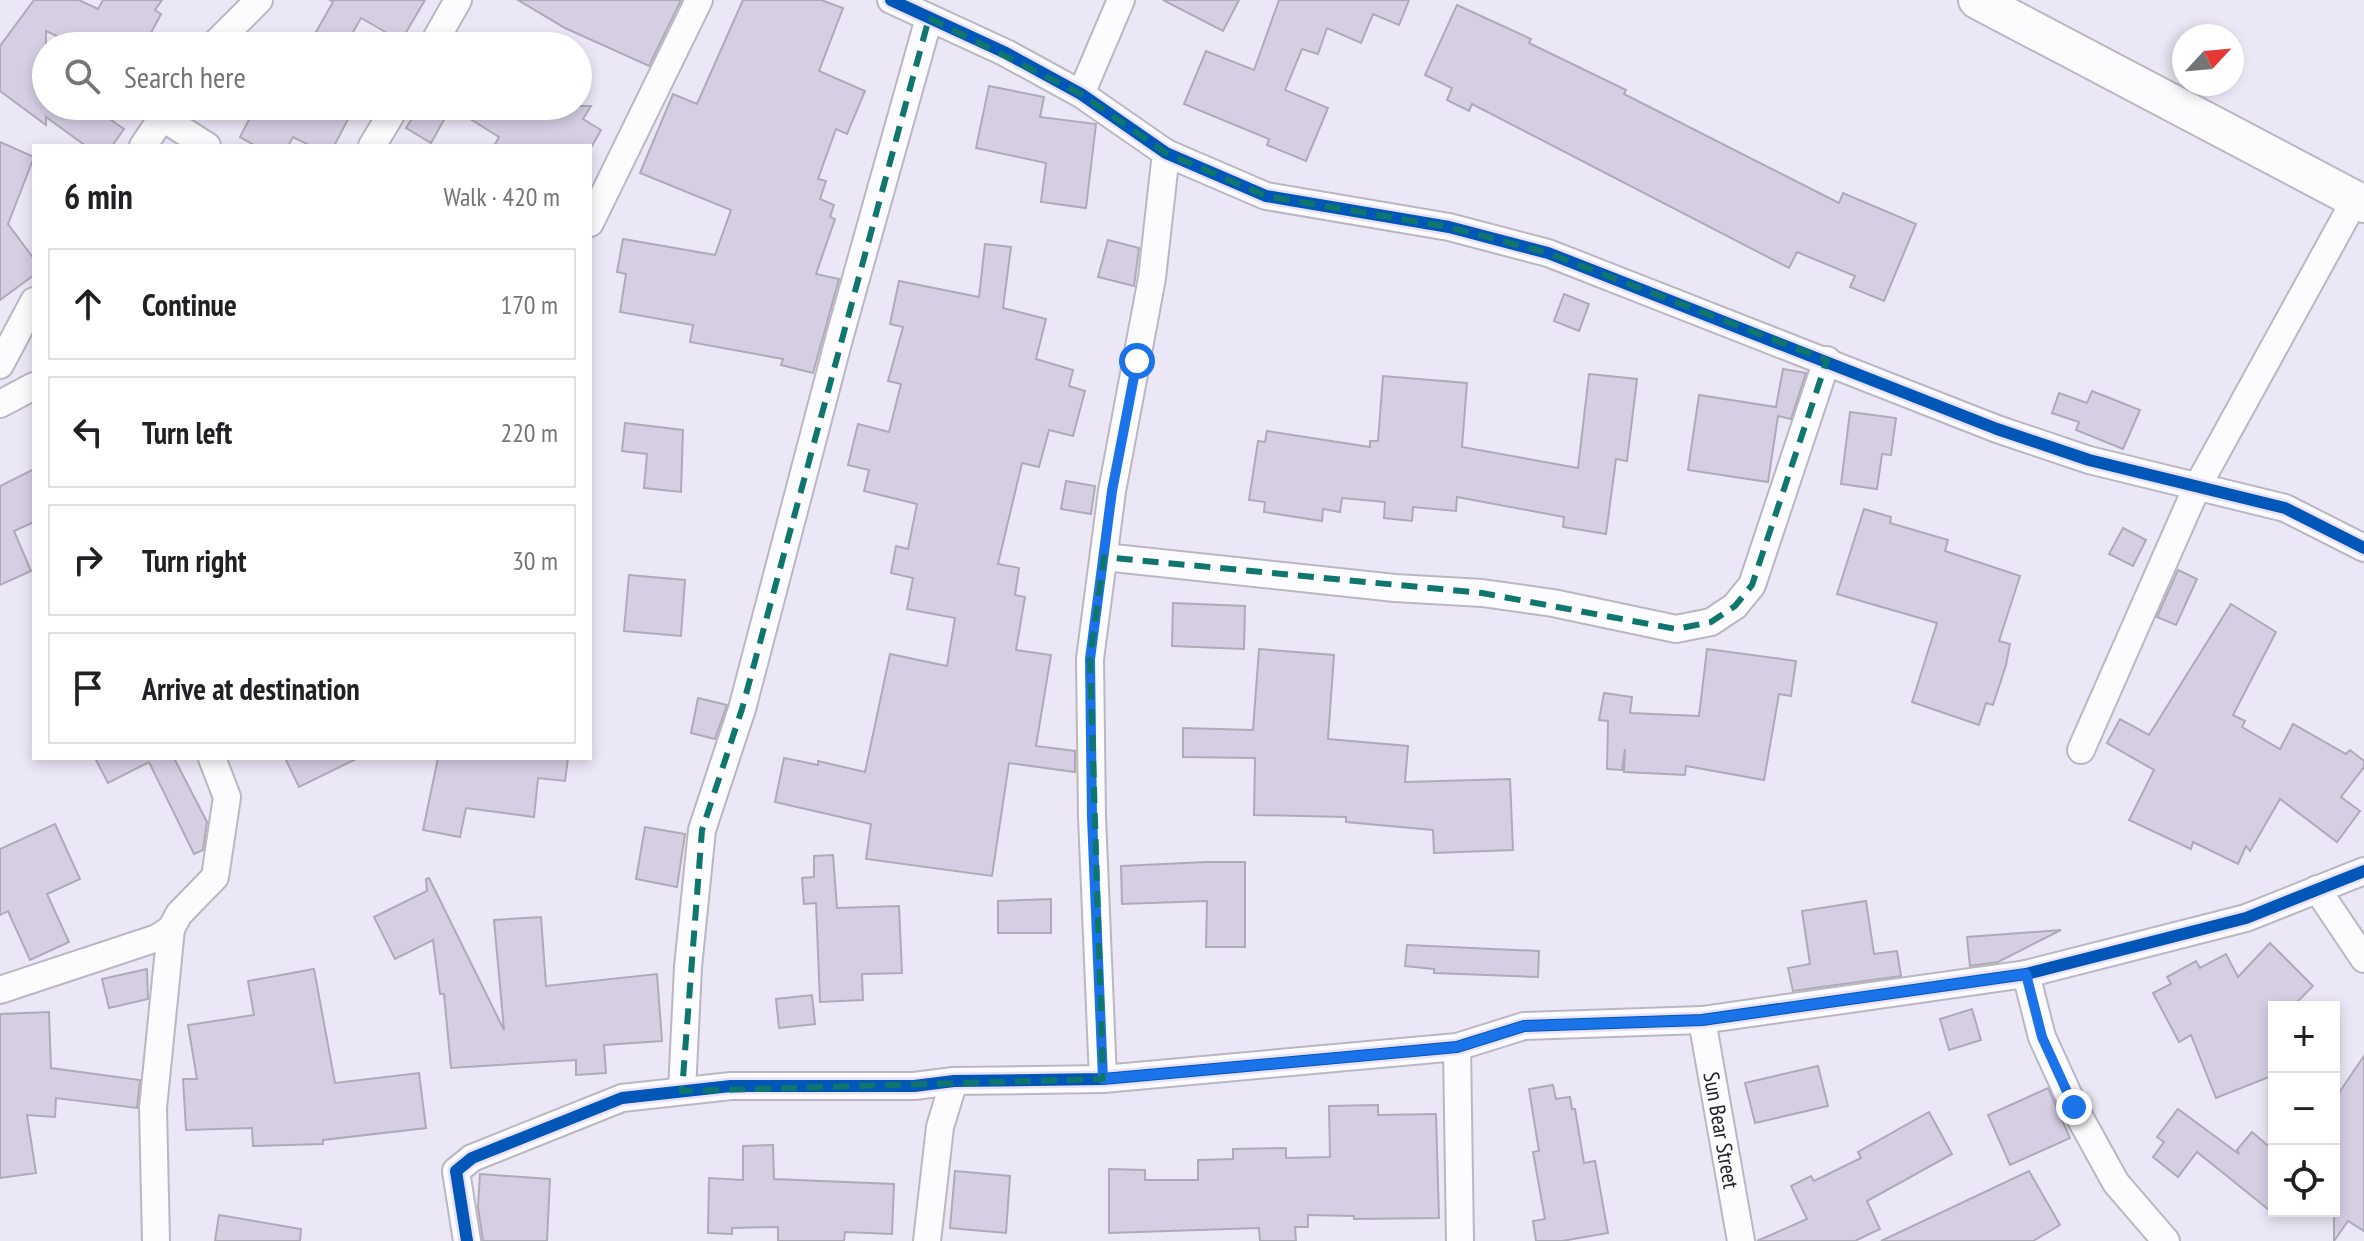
<!DOCTYPE html>
<meta charset="utf-8">
<style>
body{margin:0;font-family:"PT Sans Narrow",sans-serif;background:#f2f2f2;color:#202124}
.controls{position:absolute;right:24px;bottom:24px;display:grid;overflow:hidden;border-radius:0px;box-shadow:0 4px 12px #0003}
.controls button{width:72px;height:72px;display:grid;place-items:center;padding:0;border:0;border-bottom:2px solid #e0e0e0;background:#fff;color:#202124;font:40px sans-serif}
.compass{position:absolute;left:2172px;top:24px;width:72px;height:72px;border-radius:50%;background:#fff;box-shadow:0 4px 12px #0003;rotate:64deg}
.stop{position:absolute;width:24px;height:24px;margin:-18px;border:6px solid #1a73e8;border-radius:50%;background:#fff}
.stop.end{background:#1a73e8;border-color:#fff;box-shadow:0 2px 8px #0008}
.list{margin:0;padding:0;list-style:none}
h2{display:flex;justify-content:space-between;align-items:center;height:104px;margin:0;padding:0 32px;font-size:34px}
h2 small{font-size:26px;font-weight:400;color:#757577}
.list li{display:grid;grid-template-columns:52px 1fr auto;gap:24px;align-items:center;box-sizing:border-box;height:112px;margin:0 16px 16px;padding:0 16px;border:2px solid #e0e0e0;border-radius:0px}
.list b{display:block;font-size:30px;white-space:nowrap}
.list em{font-size:26px;font-style:normal;color:#757577}
.icon{flex:none;width:44px;height:44px;fill:none;stroke:currentColor;stroke-width:2;stroke-linecap:round;stroke-linejoin:round}
.map{position:relative;flex:none;width:2364px;height:1241px;overflow:hidden}
.search{position:absolute;background:#fff;box-shadow:0 4px 12px #0003;left:32px;top:32px;width:560px;height:88px;display:flex;align-items:center;gap:20px;box-sizing:border-box;padding:0 28px;border-radius:44px;color:#757577;font-size:30px}
.panel{position:absolute;background:#fff;box-shadow:0 4px 12px #0003;left:32px;top:144px;width:560px;height:616px;border-radius:0px}
.map>svg:first-child{display:block}
.building{fill:#d6cfe4;stroke:#aeaab7;stroke-width:2}
.lines{fill:none;stroke-linecap:round;stroke-linejoin:round}
.minor-casing{stroke:#bab7c3;stroke-width:30}
.secondary-casing{stroke:#bab7c3;stroke-width:40}
.minor{stroke:#fcfbfe;stroke-width:26}
.secondary{stroke:#fcfbfe;stroke-width:36}
.cycleway-casing{stroke:#e9e1fc;stroke-width:17}
.cycleway{stroke:#0057b8;stroke-width:12}
.route{stroke:#1a73e8;stroke-width:10}
.marked{fill:none;stroke:#0f766e;stroke-width:6;stroke-dasharray:16 10;stroke-linejoin:round}
.labels{text-anchor:middle;stroke-width:6;stroke-linejoin:round;paint-order:stroke}
.street-label{font-size:22px;fill:#24202d;stroke:#e9e1fc}
</style>
<div class="map">
<svg width="2364" height="1241" viewBox="0 0 2364 1241">
<rect width="100%" height="100%" fill="#ece7f6"/>
<!-- building -->
<g class="building">
<path d="M34,0H79L98,9L103,0H162L155,10L161,14L144,46H78L46,31V106H91L124,129L112,146H86L46,117V125L0,91V46Z"/>
<path d="M330,0H425L401,41L361,18L345,46H308L333,2Z"/>
<path d="M518,0H681L649,66L565,28Z"/>
<path d="M743,0H821L843,8L819,71L865,91L847,134L836,129L818,179L826,181L820,199L834,205L830,217L835,219L816,274L839,279L813,373L781,365L783,359L690,342L693,325L620,312L626,274L617,272L623,239L715,255L731,210L640,173L673,94L697,104Z"/>
<path d="M1163,0H1239L1223,31Z"/>
<path d="M1279,0H1409L1399,25L1373,14L1361,43L1327,28L1318,54L1302,49L1285,90L1328,108L1306,161L1267,145L1269,139L1184,104L1206,51L1254,70Z"/>
<path d="M1457,5L1531,39L1529,43L1626,90L1624,94L1839,203L1843,193L1916,224L1884,301L1850,287L1855,276L1797,252L1789,268L1472,104L1469,111L1447,100L1452,88L1425,75Z"/>
<path d="M989,86L1044,97L1040,117L1096,124L1086,208L1041,202L1046,163L976,148Z"/>
<path d="M256,106H355L334,146H311L293,137L288,146H256L240,137Z"/>
<path d="M420,106H591L583,119L601,130L592,146H494L499,137L451,107L431,143L406,128Z"/>
<path d="M0,142L34,157L8,224L34,259V275L0,300Z"/>
<path d="M1108,240L1139,248L1134,286L1098,277Z"/>
<path d="M985,244L1011,247L1003,308L1046,319L1036,359L1073,370L1069,386L1085,391L1073,436L1049,430L1039,467L1022,463L998,564L1019,568L1015,595L1025,597L1016,650L1051,655L1036,746L1075,751V772L1009,763L992,876L866,859L871,824L775,802L784,758L818,765V761L865,772L890,654L947,666L955,618L907,609L913,578L891,573L896,546L908,549L917,504L864,491L869,470L848,465L858,424L889,432L901,384L888,381L903,327L890,324L899,281L979,297Z"/>
<path d="M1564,294L1589,304L1579,331L1554,321Z"/>
<path d="M1783,369L1806,373L1791,419L1778,416L1768,482L1688,470L1699,395L1776,407Z"/>
<path d="M1589,374L1637,379L1627,461L1616,459L1606,534L1563,527L1564,517L1457,497L1456,511L1413,507L1412,521L1384,518L1385,502L1342,498L1340,512L1323,509L1322,521L1264,512L1265,502L1249,500L1258,441L1265,442L1267,431L1370,447V441H1378L1383,376L1467,383L1462,447L1578,468Z"/>
<path d="M2092,391L2140,410L2123,449L2076,430L2079,422L2052,413L2059,393L2087,403Z"/>
<path d="M1850,412L1896,418L1891,455L1882,454L1877,489L1841,484Z"/>
<path d="M625,423L683,430L681,492L644,488L647,454L622,451Z"/>
<path d="M34,469V522L14,531L31,571L0,585V486Z"/>
<path d="M1066,481L1095,486L1091,514L1061,509Z"/>
<path d="M1864,509L1891,517L1890,523L1948,540L1945,551L2020,576L1999,641L2010,644L2006,665L1993,705L1986,703L1979,725L1912,702L1937,623L1837,594Z"/>
<path d="M2123,528L2146,540L2133,566L2109,554Z"/>
<path d="M2178,570L2197,579L2176,625L2157,617Z"/>
<path d="M629,575L685,580L681,636L624,631Z"/>
<path d="M1173,603L1245,606L1244,649L1172,646Z"/>
<path d="M2231,604L2276,632L2233,715L2245,721L2242,727L2280,749L2293,724L2346,754L2350,750L2364,761V767L2341,797L2360,811L2337,842L2280,799L2250,851L2246,846L2238,864L2193,842L2191,849L2129,820L2154,770L2107,743L2120,719L2149,735Z"/>
<path d="M1259,649L1334,655L1328,739L1408,746L1405,782L1510,779L1513,850L1434,853L1433,830L1346,822V817L1254,815L1255,758L1183,757V728L1253,730Z"/>
<path d="M1707,649L1796,661L1791,696L1779,694L1764,780L1686,766L1685,775L1624,772L1625,749L1622,770L1607,769L1608,721L1599,720L1604,693L1632,697L1630,713L1699,716Z"/>
<path d="M698,698L727,705L715,739L691,733Z"/>
<path d="M95,758H174L207,822L203,850L194,854L149,762L108,783Z"/>
<path d="M285,758H358L299,787Z"/>
<path d="M438,758H568L565,781L538,778L534,817L466,808L460,837L423,830Z"/>
<path d="M55,824L80,879L47,894L69,942L30,960L8,911L0,915V849Z"/>
<path d="M645,827L685,834L677,887L636,879Z"/>
<path d="M833,855L837,908L899,906L902,973L862,974L863,1000L820,1002L816,903L804,904L802,878L814,877V856Z"/>
<path d="M1207,862H1245V947H1206L1207,901L1122,904L1121,866Z"/>
<path d="M429,878L504,1030L494,920L541,917L546,986L657,974L662,1041L604,1045L606,1073L576,1075V1060L451,1068L444,994H440L433,940L395,959L374,917L427,891L426,879Z"/>
<path d="M1051,899V933H998V901Z"/>
<path d="M1866,901L1874,954L1897,951L1901,976L1793,991L1788,968L1810,964L1802,911Z"/>
<path d="M2061,930L1998,962L1970,966L1967,937Z"/>
<path d="M2270,943L2313,986L2292,1007H2274V1075L2216,1098L2191,1035L2179,1042L2153,993L2171,984L2167,977L2196,961L2200,968L2226,954L2238,977Z"/>
<path d="M1407,945L1539,951L1538,977L1434,973V969L1405,966Z"/>
<path d="M147,969L148,999L109,1008L102,979Z"/>
<path d="M314,969L335,1083L419,1073L426,1128L323,1140V1144L253,1146L252,1128L186,1130L183,1079H197L188,1025L254,1015L248,981Z"/>
<path d="M812,995L815,1024L779,1028L776,999Z"/>
<path d="M1972,1009L1981,1040L1949,1050L1940,1019Z"/>
<path d="M49,1012L51,1068L140,1080L137,1108L56,1098L55,1117L27,1115L36,1173L0,1178V1014Z"/>
<path d="M2364,1056V1231L2348,1221L2334,1241V1100Z"/>
<path d="M1818,1066L1828,1106L1755,1123L1745,1083Z"/>
<path d="M1553,1085L1556,1099L1570,1097L1572,1109H1575L1584,1163L1595,1161L1608,1233L1562,1241H1536L1533,1221L1545,1219L1533,1152L1539,1151L1529,1089Z"/>
<path d="M2048,1088L2070,1138L2010,1165L1988,1115Z"/>
<path d="M1378,1105V1115L1436,1114L1439,1218L1354,1219V1216L1308,1215V1227H1295L1296,1241H1260L1259,1228L1109,1233V1169L1145,1170V1180H1198V1160L1233,1159V1149L1286,1148V1158L1330,1157L1329,1106Z"/>
<path d="M2178,1109L2239,1154L2237,1150L2252,1132L2274,1151V1214L2197,1152L2178,1177L2153,1157L2164,1142L2157,1137Z"/>
<path d="M1929,1112L1952,1154L1867,1201L1880,1229L1855,1241H1757L1807,1219L1791,1186L1811,1176L1814,1181L1861,1158L1858,1152Z"/>
<path d="M773,1145L774,1179L894,1184L892,1234L845,1232L844,1241H778V1227L732,1228V1234L708,1233L709,1178L743,1180V1146Z"/>
<path d="M955,1171L1010,1176L1006,1233L950,1228Z"/>
<path d="M2029,1171L2060,1225L2033,1241H1881Z"/>
<path d="M480,1174L550,1179L547,1241H483L478,1207Z"/>
<path d="M219,1215L301,1229L300,1241H215Z"/>
</g>
<g class="lines">
<defs>
<g id="minor">
<path d="M891,0L1006,53L1081,94L1166,153L1266,196L1449,227L1548,253L1997,429L2089,460L2285,508L2364,548"/>
<path d="M213,46L259,0"/>
<path d="M432,46L458,0"/>
<path d="M1081,94L1121,0"/>
<path d="M163,118L207,146"/>
<path d="M143,146L170,106"/>
<path d="M372,146L396,106"/>
<path d="M590,223L699,0"/>
<path d="M0,365L34,301"/>
<path d="M0,404L34,386"/>
<path d="M1104,557L1395,588L1482,593L1553,603L1676,629L1711,622L1735,606L1752,585L1827,360"/>
<path d="M2081,750L2196,489L2355,200"/>
<path d="M2317,889L2364,959"/>
<path d="M2026,974L2042,1037L2074,1107L2116,1183L2166,1241"/>
<path d="M0,990L157,938L171,929"/>
<path id="s1" d="M1702,1020L1741,1241"/>
<path d="M1457,1047L1460,1241"/>
<path d="M1103,1079L1092,817L1090,659L1112,491L1152,278L1166,153"/>
<path d="M682,1091L688,967L702,830L742,709L839,339L929,18"/>
<path d="M156,1241L153,1108L171,929L179,914L215,877L227,797L212,758"/>
<path d="M467,1241L456,1171L472,1158L622,1098L731,1086H914L954,1081L1103,1079L1457,1047L1524,1026L1702,1020L2026,974L2246,918L2364,871"/>
<path d="M927,1241L940,1127L954,1081"/>
</g>
<path id="secondary" d="M1977,0L2364,204"/>
</defs>
<!-- minor casing -->
<use href="#minor" class="minor-casing"/>
<!-- secondary casing -->
<use href="#secondary" class="secondary-casing"/>
<!-- minor -->
<use href="#minor" class="minor"/>
<!-- secondary -->
<use href="#secondary" class="secondary"/>
<defs>
<g id="cycleway">
<path d="M891,0L1006,53L1081,94L1166,153L1266,196L1449,227L1548,253L1997,429L2089,460L2285,508L2364,548"/>
<path d="M467,1241L456,1171L472,1158L622,1098L731,1086H914L954,1081L1103,1079L1457,1047L1524,1026L1702,1020L2026,974L2246,918L2364,871"/>
</g>
</defs>
<!-- cycleway casing -->
<use href="#cycleway" class="cycleway-casing"/>
<!-- cycleway -->
<use href="#cycleway" class="cycleway"/>
</g>
<g class="lines">
<!-- route -->
<path class="route" d="M1137,361L1112,491L1090,659L1092,817L1103,1079L1457,1047L1524,1026L1702,1020L2026,974L2042,1037L2074,1107"/>
</g>
<!-- marked area -->
<path class="marked" d="M929,18L1081,94L1166,153L1266,196L1449,227L1548,253L1827,360L1752,585L1735,606L1711,622L1676,629L1482,593L1104,557L1090,659L1103,1079L682,1091L702,830L742,709Z"/>
<g class="labels">
<!-- street labels -->
<g class="street-label">
<text dy="8" stroke="none"><textPath href="#s1" startOffset="112">Sun Bear Street</textPath></text>
</g>
</g>
</svg>
<div class="controls">
<button>+</button>
<button>−</button>
<button><svg class="icon" aria-label="locate" viewBox="0 0 24 24"><circle cx="12" cy="12" r="6"/><path d="M12 2v4M12 18v4M2 12h4M18 12h4"/></svg></button>
</div>
<svg class="compass" viewBox="-18 -18 36 36"><path d="M0-13l5 13h-10z" fill="#e53935"/><path d="M0 13l5-13h-10z" fill="#757577"/></svg>
<div class="stop" style="left:1137px;top:361px"></div>
<div class="stop end" style="left:2074px;top:1107px"></div>
<div class="search"><svg class="icon" aria-label="search" viewBox="0 0 24 24"><circle cx="10" cy="10" r="6"/><path d="M15 15l6 6"/></svg>Search here</div>
<section class="panel">
<h2>6 min<small>Walk · 420 m</small></h2>
<ul class="list">
<li><svg class="icon" aria-label="ahead" viewBox="0 0 24 24"><path d="M12 20V5M6 11l6-6 6 6"/></svg><div><b>Continue</b></div><em>170 m</em></li>
<li><svg class="icon" aria-label="left" viewBox="0 0 24 24"><path d="M17 20v-9H6M10 6l-5 5 5 5"/></svg><div><b>Turn left</b></div><em>220 m</em></li>
<li><svg class="icon" aria-label="right" viewBox="0 0 24 24"><path d="M7 20v-9h11M14 6l5 5-5 5"/></svg><div><b>Turn right</b></div><em>30 m</em></li>
<li><svg class="icon" aria-label="arrive" viewBox="0 0 24 24"><path d="M6 21V4h12l-3 4 3 4H6"/></svg><div><b>Arrive at destination</b></div></li>
</ul>
</section>
</div>
